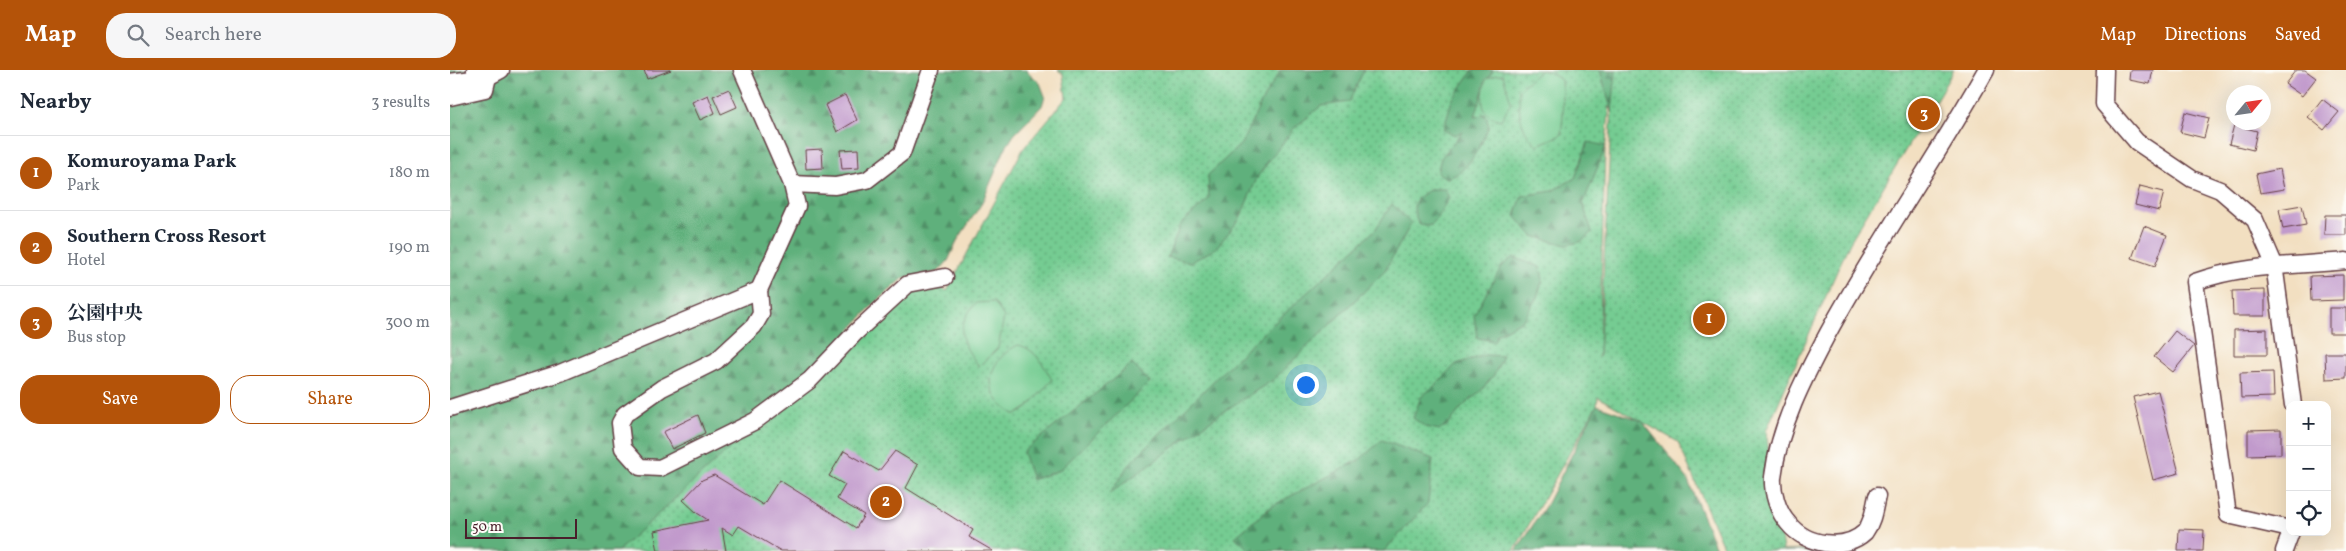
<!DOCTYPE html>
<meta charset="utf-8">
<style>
body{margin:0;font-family:Vollkorn,"Noto Serif JP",serif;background:#f6f6f7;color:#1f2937}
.controls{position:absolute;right:15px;bottom:15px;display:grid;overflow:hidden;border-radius:10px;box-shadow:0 5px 20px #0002}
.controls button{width:45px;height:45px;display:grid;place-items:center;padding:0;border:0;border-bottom:1px solid #e0e1e3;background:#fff;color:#1f2937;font:25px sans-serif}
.compass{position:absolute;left:1776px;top:15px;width:45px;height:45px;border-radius:50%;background:#fff;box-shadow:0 5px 20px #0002;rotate:61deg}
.scale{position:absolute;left:15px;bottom:12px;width:112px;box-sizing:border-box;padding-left:5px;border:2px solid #4a1f2b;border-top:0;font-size:14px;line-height:18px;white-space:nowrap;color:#4a1f2b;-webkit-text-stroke:4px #fdfcf7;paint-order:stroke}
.you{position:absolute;left:855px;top:314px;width:18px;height:18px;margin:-12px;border:4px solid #fff;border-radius:50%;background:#1a73e8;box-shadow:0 0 0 8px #1a73e833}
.badge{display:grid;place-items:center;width:32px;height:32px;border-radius:50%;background:#b45309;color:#fff;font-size:16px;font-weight:700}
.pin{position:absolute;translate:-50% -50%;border:2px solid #fff;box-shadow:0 1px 5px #0006}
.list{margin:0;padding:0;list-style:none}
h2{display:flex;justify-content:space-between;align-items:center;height:65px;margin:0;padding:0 20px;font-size:21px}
h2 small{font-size:16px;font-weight:400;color:#747a83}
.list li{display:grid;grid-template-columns:32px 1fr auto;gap:15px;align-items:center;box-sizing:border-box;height:75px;padding:0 20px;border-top:1px solid #e0e1e3}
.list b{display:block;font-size:19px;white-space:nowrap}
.list p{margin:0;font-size:16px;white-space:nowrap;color:#747a83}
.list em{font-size:16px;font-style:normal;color:#747a83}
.actions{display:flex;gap:10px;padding:15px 20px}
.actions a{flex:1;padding:11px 0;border:1px solid #b45309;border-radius:20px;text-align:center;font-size:18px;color:#b45309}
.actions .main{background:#b45309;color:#fff}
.icon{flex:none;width:28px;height:28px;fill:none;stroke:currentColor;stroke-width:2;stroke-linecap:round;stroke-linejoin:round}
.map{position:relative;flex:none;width:1896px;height:481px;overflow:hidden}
header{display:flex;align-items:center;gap:30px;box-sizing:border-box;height:70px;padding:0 25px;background:#b45309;color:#fff}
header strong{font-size:24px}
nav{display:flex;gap:28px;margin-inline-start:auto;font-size:18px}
.search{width:350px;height:45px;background:#f6f6f7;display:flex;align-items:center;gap:12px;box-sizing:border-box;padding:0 18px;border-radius:20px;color:#747a83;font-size:19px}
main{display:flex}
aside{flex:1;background:#fff}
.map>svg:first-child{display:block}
.grass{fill:url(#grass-dots);stroke:#5f765e;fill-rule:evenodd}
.forest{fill:url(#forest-firs);stroke:#546854}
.garden{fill:#74cc92;stroke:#5f765e}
.building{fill:#c19acc}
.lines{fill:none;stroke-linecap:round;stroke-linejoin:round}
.street-casing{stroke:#633c42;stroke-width:19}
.street{stroke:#fff;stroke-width:16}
</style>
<header>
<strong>Map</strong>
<div class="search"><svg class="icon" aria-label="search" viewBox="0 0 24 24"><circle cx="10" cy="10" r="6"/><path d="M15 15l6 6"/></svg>Search here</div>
<nav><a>Map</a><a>Directions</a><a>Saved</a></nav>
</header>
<main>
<aside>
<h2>Nearby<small>3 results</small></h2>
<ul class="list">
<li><span class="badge">1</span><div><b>Komuroyama Park</b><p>Park</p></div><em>180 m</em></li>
<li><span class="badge">2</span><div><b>Southern Cross Resort</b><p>Hotel</p></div><em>190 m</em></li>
<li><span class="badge">3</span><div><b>公園中央</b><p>Bus stop</p></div><em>300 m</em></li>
</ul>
<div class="actions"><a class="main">Save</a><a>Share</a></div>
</aside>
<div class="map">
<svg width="1896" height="481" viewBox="0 0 1896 481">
<defs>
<pattern id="grass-dots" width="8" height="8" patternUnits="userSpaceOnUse" patternTransform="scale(1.25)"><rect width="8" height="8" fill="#74cc92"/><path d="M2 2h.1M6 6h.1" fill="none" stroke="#61a577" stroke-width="1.8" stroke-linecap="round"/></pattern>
<pattern id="forest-firs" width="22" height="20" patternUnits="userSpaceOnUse" patternTransform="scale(1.25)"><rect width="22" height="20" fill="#5fb07c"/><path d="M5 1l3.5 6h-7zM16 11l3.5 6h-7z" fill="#508f66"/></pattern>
</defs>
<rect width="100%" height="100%" fill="#fdfcf7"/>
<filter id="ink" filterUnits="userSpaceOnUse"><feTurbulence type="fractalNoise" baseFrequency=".02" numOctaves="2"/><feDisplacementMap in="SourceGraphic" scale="10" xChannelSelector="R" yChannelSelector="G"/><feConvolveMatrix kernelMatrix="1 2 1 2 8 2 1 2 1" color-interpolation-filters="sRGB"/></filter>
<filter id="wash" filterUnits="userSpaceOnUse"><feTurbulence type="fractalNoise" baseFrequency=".0096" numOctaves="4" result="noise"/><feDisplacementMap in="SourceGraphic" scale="20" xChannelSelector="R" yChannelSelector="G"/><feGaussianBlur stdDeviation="1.12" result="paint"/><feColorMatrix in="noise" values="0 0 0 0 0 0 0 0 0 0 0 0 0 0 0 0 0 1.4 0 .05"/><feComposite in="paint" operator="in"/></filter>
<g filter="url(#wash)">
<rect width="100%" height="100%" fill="#f2dfc1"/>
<!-- grass -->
<path class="grass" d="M608,0H1504L1400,172L1316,361L1333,481L1382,479L1378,481H1275L1228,372L1148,327L1147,335L1064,481H126L471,205L497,221L573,79L616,28L613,4ZM1162,16H1163L1149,287L1155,81Z"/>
<!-- forest -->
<g class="forest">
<path d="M0,0H576L590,13L595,26L592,36L564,65L555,79L532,133L507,171L498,191L488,202L454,208L424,234L352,312L168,481H0Z"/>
<path d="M831,0H914L899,32L871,36L842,60L808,106L789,150L765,179L741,192L717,187L731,154L759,129L758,105L791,74L814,27Z"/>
<path d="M1023,0H1043L1035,14L1025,47L1035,44L1039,56C1031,74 1018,104 997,108L987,103L991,88L1013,61L1005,65L993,60L1002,30Z"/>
<path d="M1150,0H1166L1162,42Z"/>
<path d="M1138,72L1156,76L1133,134L1142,162L1130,172L1116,175L1083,166L1065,146L1072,126L1102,121L1125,108Z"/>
<path d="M982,119H995L999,128L982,155L975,156L968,153C960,135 964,127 982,119Z"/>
<path d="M942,134L961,154L934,202L823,310L768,345L659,424L683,390L795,280L925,160Z"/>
<path d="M1063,187L1090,197L1093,209L1087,227L1073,250L1047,264L1044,271L1027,268L1024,245L1052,196Z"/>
<path d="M1035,285L1053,286L1044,305L1030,322L1013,336L998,355L990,360L975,357L963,348L971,327L989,312L1006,294Z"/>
<path d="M682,294L700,312L610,400L582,410L573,382Z"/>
<path d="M1147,335L1192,351L1237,408L1267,481H1066L1096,435Z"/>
<path d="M932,370L983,389L978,433L934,481H801L785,467L822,436L909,390Z"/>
</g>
<!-- garden -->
<g class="garden">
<path d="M1091,0L1101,3L1111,10L1113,46L1111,65L1087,75C1069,58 1069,43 1069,19Z"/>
<path d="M1046,5H1053L1061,32L1051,50C1027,46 1032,26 1036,9Z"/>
<path d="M544,232L554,247L548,278L529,296C510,272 504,258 526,233Z"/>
<path d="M568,275C585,278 594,296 602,310L577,338L566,345C531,327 534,292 568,275Z"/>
</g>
<g id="blocks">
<!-- building -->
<g class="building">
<path d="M194,0H221L197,9Z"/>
<path d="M1680,0H1703L1700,14L1679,10Z"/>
<path d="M1846,0H1855L1866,8L1852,26L1835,14Z"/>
<path d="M279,19L287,37L271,44L263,26Z"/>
<path d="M258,25L265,43L250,50L242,32Z"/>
<path d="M395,25L407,50L387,62L375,35Z"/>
<path d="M1872,29L1889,42L1874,60L1858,47Z"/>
<path d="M1735,42L1759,48L1754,68L1730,62Z"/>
<path d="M1784,55L1807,61L1803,80L1779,74Z"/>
<path d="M372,79L373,98L356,99L355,80Z"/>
<path d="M408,79L409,98L392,99L390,80Z"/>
<path d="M1830,99L1834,119L1810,123L1806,104Z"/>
<path d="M1690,116L1714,122L1709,141L1685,135Z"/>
<path d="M1852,135L1856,155L1833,159L1829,139Z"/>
<path d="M1875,145H1896V165H1874Z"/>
<path d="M1694,156L1717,165L1705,196L1682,188Z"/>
<path d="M1893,205V230L1861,231L1860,206Z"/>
<path d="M1815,220V246H1783L1782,221Z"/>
<rect x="1879" y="238" width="17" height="25"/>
<path d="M1817,259V285H1784V260Z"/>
<path d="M1725,261L1744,276L1723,302L1704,287Z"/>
<path d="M1875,283H1896V308L1876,309Z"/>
<path d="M1823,302L1824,327L1791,328L1790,303Z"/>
<path d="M1708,321L1729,403L1703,410L1683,327Z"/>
<path d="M248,345L255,363L222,379L213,362Z"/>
<path d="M1831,359V384L1798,385V360Z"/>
<path d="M394,381L429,401L445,381L468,395L456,418L523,460L519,467L543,481H331L289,456L283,465L272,458L276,481H208L204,461L258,450L247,443L233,430L252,410L264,405L313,435L329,410L406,458L414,445L387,429L395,415L379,406Z"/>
<path d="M1729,459L1754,460L1753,481H1728Z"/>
</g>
</g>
</g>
<g filter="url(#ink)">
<use href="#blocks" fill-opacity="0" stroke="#633c42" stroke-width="1"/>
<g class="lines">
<defs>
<g id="street">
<path d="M292,0L342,114L347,136L309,220L311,244L304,256L266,291L212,318L175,344L170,353L173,378L190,397L210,398L305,351L360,310L406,262L458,214L495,207"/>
<path d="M1655,0L1654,34L1687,72L1742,109L1770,120L1805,150L1824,194L1843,335"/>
<path d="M0,12L38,7L51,0"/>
<path d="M0,27L35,19L38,7L25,0"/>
<path d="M342,114L385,116L417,110L452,83L481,0"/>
<path d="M0,338L110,303L309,220"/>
<path d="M1427,426C1424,439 1423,451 1415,462C1395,481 1356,476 1338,453C1328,442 1322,422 1323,407C1329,356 1354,308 1378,263C1427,173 1486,89 1536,0"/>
<path d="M1840,459L1778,445L1745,212C1794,194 1845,196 1896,191"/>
<path d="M1834,481L1841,462"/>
</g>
</defs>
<!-- street casing -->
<use href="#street" class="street-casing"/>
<!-- street -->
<use href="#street" class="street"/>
</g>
</g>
</svg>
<div class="controls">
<button>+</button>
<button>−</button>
<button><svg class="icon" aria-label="locate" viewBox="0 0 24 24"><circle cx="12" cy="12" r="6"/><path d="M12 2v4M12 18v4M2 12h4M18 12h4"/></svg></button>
</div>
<svg class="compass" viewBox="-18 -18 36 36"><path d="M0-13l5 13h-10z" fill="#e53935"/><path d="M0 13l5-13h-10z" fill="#747a83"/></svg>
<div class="scale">50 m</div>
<div class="you"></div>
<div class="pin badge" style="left:1259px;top:249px">1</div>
<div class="pin badge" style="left:436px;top:432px">2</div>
<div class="pin badge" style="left:1474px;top:44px">3</div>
</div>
</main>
